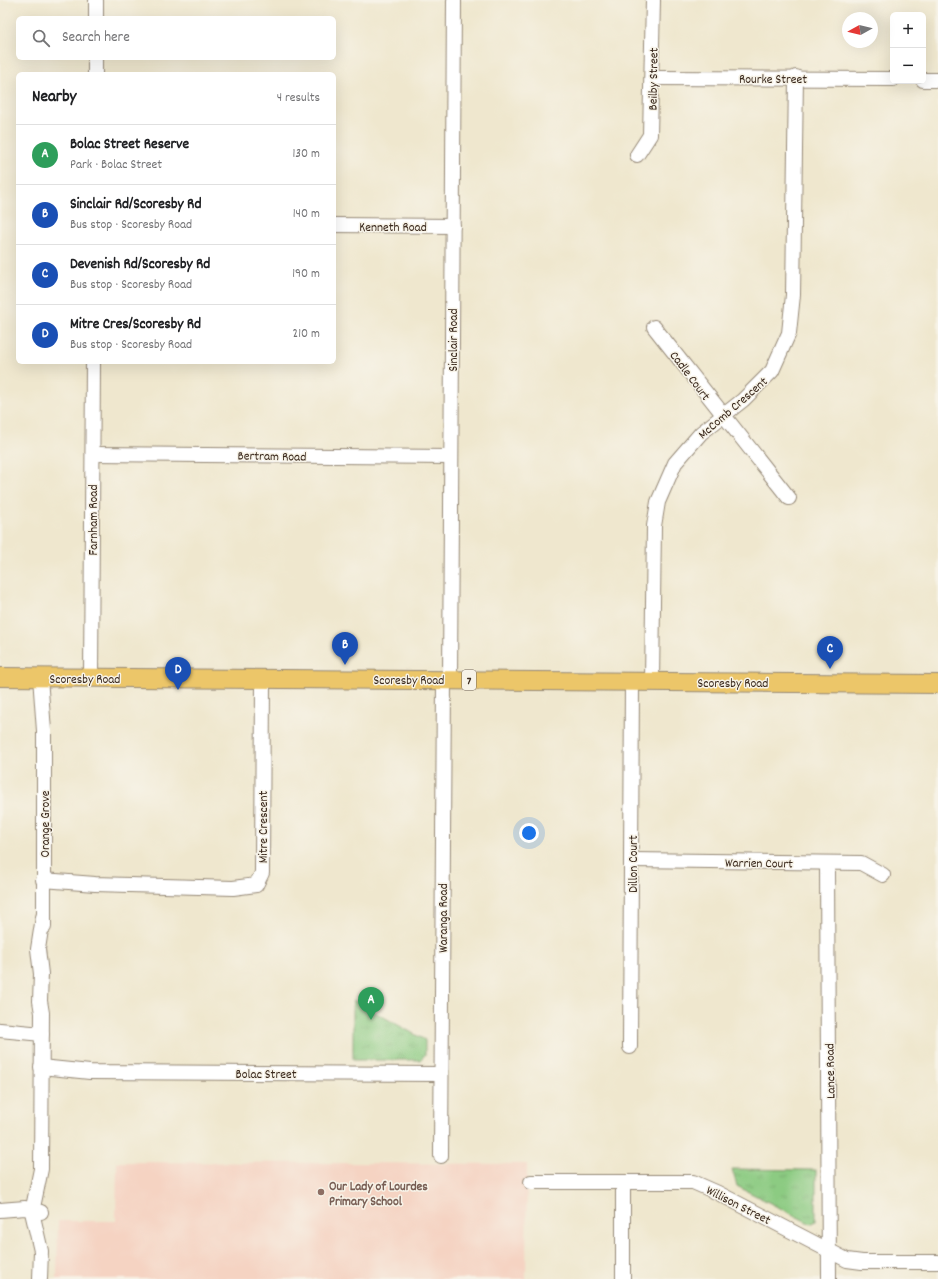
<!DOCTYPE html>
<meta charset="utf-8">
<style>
body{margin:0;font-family:Dekko,sans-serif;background:#f6f6f6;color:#202124}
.controls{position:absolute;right:12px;top:12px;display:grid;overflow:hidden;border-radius:6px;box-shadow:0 4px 16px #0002}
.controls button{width:36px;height:36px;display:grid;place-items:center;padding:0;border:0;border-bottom:1px solid #e0e0e0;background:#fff;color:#202124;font:20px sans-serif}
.compass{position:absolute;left:842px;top:12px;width:36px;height:36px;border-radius:50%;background:#fff;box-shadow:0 4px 16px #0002;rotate:262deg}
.you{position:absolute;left:529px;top:833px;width:14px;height:14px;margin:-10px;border:3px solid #fff;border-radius:50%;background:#1a73e8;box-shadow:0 0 0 6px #1a73e833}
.badge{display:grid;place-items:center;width:26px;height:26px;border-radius:50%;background:#111827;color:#fff;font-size:13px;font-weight:700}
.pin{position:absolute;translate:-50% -33px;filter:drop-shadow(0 1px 2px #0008)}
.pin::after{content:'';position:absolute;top:21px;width:14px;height:12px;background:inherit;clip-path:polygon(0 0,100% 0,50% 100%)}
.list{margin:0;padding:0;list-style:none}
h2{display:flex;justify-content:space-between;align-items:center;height:52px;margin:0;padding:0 16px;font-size:17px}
h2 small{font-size:13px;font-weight:400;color:#757577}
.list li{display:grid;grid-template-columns:26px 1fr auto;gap:12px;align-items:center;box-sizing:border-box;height:60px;padding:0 16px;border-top:1px solid #e0e0e0}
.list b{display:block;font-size:15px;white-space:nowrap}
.list p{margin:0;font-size:13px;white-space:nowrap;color:#757577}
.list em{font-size:13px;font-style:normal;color:#757577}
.icon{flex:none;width:22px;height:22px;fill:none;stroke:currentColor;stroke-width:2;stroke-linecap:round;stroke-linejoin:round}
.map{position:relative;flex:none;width:938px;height:1279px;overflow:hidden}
.search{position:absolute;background:#fff;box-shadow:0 4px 16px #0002;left:16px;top:16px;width:320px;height:44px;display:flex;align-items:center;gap:10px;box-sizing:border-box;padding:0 14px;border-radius:6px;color:#757577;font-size:15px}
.panel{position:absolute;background:#fff;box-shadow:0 4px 16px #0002;left:16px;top:72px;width:320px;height:292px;border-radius:6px}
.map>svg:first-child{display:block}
.built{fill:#f5d3c2}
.park{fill:url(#park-tufts);stroke:#647a50}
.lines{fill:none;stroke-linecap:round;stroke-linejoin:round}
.minor-casing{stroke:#958876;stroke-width:16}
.major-casing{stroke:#958876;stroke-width:20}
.minor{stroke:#fff;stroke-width:14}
.major{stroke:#ecc669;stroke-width:18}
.education-dot{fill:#8d6e63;stroke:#f7f3e8;stroke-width:1.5}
.labels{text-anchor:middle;stroke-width:3;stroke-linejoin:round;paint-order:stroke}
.shield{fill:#f7f3e8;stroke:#73665b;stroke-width:1}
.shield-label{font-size:12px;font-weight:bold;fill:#3b2a1e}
.street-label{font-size:13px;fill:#3b2a1e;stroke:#f7f3e8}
.education-label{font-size:13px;font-weight:bold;fill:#785e54;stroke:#f7f3e8;text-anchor:start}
</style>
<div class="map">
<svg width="938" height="1279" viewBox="0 0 938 1279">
<defs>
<pattern id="park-tufts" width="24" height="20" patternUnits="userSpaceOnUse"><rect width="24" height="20" fill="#8ccb82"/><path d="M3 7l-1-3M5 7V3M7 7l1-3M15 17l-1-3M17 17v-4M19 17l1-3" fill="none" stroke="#7aae70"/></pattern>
</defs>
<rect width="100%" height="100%" fill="#f7f3e8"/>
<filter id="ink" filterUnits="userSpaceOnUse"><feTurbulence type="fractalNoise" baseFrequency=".025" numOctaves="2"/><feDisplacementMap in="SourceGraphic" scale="8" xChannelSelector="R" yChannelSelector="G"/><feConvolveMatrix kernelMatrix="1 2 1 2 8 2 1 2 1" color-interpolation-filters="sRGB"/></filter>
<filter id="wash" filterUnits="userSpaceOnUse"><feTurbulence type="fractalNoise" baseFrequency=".012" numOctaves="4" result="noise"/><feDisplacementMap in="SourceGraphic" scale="16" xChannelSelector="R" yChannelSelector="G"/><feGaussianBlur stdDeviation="0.9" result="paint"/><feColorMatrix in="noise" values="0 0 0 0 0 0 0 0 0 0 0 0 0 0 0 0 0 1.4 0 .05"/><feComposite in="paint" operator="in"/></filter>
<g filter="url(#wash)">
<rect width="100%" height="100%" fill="#efe7ce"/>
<!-- built -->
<path class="built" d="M117,1162L527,1164L526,1279H57L58,1221H116Z"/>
<!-- park -->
<g class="park">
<path d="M353,1000L425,1040V1055L420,1060H353Z"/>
<path d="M732,1169L816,1170V1221L811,1224L737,1186Z"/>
</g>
</g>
<g filter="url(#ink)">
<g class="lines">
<defs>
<g id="minor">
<path d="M96,18V0"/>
<path d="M95,74V58"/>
<path d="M652,78L893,79"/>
<path d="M923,80H938"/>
<path d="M637,155L650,135L653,0"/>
<path d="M334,225L453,226"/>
<path d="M654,327L789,498"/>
<path d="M93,454L451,457"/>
<path d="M40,677L44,731V927"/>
<path d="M91,678L93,362"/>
<path d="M450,680L454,0"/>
<path d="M652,681L654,526L658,502L675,463L701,433L743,400L772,371L789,333L793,295L796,77"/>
<path d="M632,860L861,863L883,875"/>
<path d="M827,863L829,1279"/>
<path d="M43,880L95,884L233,888L256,885L262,873L263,678"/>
<path d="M0,1030L42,1034"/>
<path d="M630,1047L632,681"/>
<path d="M41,1067L90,1072L441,1074"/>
<path d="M441,1156L444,680"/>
<path d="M531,1182H693L718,1193L847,1260L862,1262H938"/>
<path d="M0,1210L25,1208L41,1212"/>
<path d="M40,1279L41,1251L32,1212L41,1169L42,1013L40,1001L41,974L38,949L43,917"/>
<path d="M623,1279V1182"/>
</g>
<path id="major" d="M0,677L938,684"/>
</defs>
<!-- minor casing -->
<use href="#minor" class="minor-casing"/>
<!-- major casing -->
<use href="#major" class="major-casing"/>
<!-- minor -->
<use href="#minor" class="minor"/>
<!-- major -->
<use href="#major" class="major"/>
</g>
</g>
<!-- markers -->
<circle class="education-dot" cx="321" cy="1192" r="4"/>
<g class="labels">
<!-- shield labels -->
<rect class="shield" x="462" y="670" width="14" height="20" rx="3"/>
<g class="shield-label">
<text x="469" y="684">7</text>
</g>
<!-- street labels -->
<g class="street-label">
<text x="773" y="83">Rourke Street</text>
<text transform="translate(652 79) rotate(-89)" y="5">Beilby Street</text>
<text x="393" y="231">Kenneth Road</text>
<text transform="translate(452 340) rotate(-90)" y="5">Sinclair Road</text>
<text transform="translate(691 375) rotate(53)" y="5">Cadle Court</text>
<text transform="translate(732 407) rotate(-41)" y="5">McComb Crescent</text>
<text transform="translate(272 455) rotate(1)" y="5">Bertram Road</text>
<text transform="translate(92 520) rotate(-90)" y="5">Farnham Road</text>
<text x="85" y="683">Scoresby Road</text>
<text x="409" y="684">Scoresby Road</text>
<text x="733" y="687">Scoresby Road</text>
<text transform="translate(44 824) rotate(-90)" y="5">Orange Grove</text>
<text transform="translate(262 827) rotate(-90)" y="5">Mitre Crescent</text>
<text transform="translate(759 862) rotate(1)" y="5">Warrien Court</text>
<text transform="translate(632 864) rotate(-90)" y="5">Dillon Court</text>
<text transform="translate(442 918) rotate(-90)" y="5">Waranga Road</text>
<text transform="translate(829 1071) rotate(-91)" y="5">Lance Road</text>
<text x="266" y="1078">Bolac Street</text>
<text transform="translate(739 1204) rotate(27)" y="5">Willison Street</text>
</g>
<!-- education labels -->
<g class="education-label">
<text x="329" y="1190">Our Lady of Lourdes<tspan x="329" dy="15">Primary School</tspan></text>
</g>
</g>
</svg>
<div class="controls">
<button>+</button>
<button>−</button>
</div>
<svg class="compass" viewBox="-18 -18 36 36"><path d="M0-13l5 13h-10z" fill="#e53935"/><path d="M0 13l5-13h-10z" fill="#757577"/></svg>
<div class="you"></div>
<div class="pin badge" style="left:371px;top:1020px;background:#2e9e5b">A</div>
<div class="pin badge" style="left:345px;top:665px;background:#1a4fb4">B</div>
<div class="pin badge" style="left:830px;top:669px;background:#1a4fb4">C</div>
<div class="pin badge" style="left:178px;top:690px;background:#1a4fb4">D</div>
<div class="search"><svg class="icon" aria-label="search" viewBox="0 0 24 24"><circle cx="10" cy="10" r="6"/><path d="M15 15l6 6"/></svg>Search here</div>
<section class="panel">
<h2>Nearby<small>4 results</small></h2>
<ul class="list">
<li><span class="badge" style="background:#2e9e5b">A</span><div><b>Bolac Street Reserve</b><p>Park · Bolac Street</p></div><em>130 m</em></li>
<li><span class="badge" style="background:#1a4fb4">B</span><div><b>Sinclair Rd/Scoresby Rd</b><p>Bus stop · Scoresby Road</p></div><em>140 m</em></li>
<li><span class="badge" style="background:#1a4fb4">C</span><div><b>Devenish Rd/Scoresby Rd</b><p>Bus stop · Scoresby Road</p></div><em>190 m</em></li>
<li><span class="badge" style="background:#1a4fb4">D</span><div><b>Mitre Cres/Scoresby Rd</b><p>Bus stop · Scoresby Road</p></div><em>210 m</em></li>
</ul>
</section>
</div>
